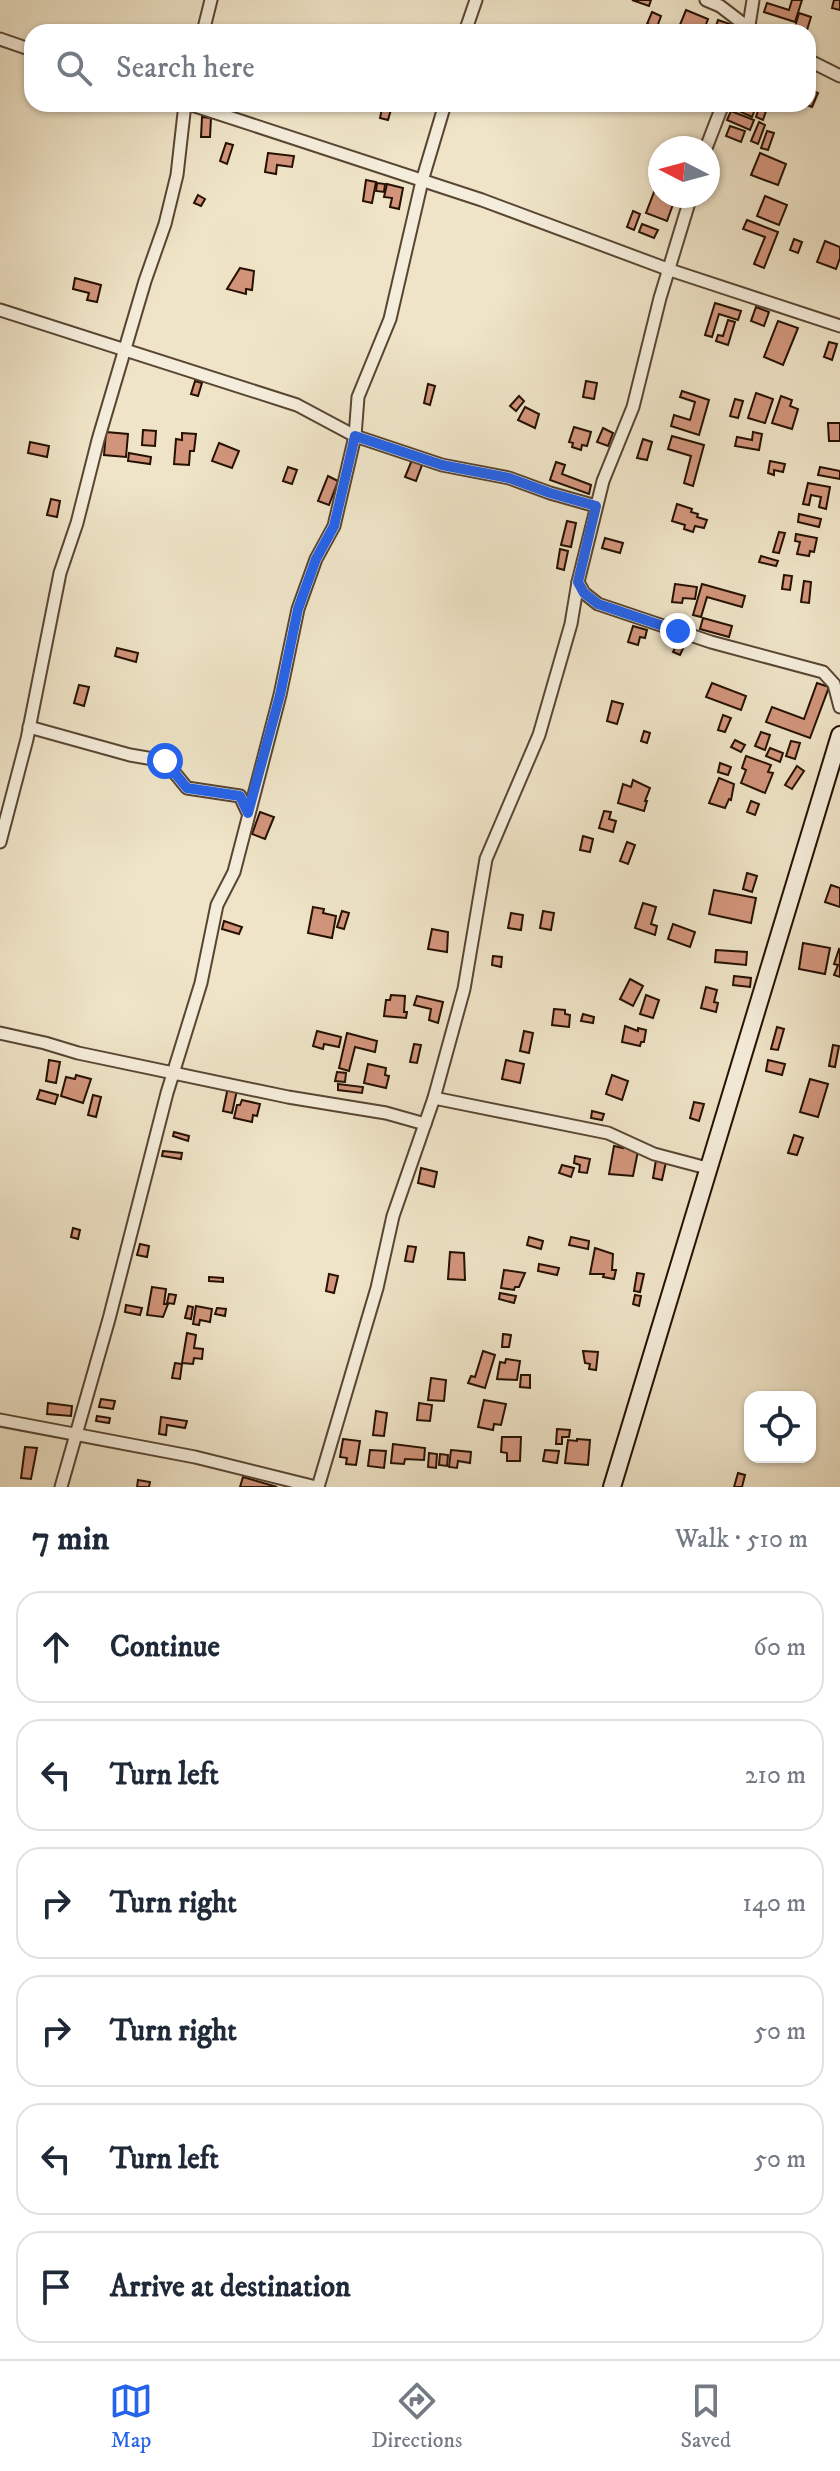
<!DOCTYPE html>
<meta charset="utf-8">
<style>
body{margin:0;font-family:"IM FELL DW Pica",serif;background:#f6f6f7;color:#1f2937}
.controls{position:absolute;right:24px;bottom:24px;display:grid;overflow:hidden;border-radius:16px;box-shadow:0 2px 6px #0004}
.controls button{width:72px;height:72px;display:grid;place-items:center;padding:0;border:0;border-bottom:2px solid #e0e1e3;background:#fff;color:#1f2937;font:40px sans-serif}
.compass{position:absolute;left:648px;top:136px;width:72px;height:72px;border-radius:50%;background:#fff;box-shadow:0 2px 6px #0004;rotate:276deg}
.stop{position:absolute;width:24px;height:24px;margin:-18px;border:6px solid #2563eb;border-radius:50%;background:#fff}
.stop.end{background:#2563eb;border-color:#fff;box-shadow:0 2px 8px #0008}
.list{margin:0;padding:0;list-style:none}
h2{display:flex;justify-content:space-between;align-items:center;height:104px;margin:0;padding:0 32px;font-size:34px}
h2 small{font-size:26px;font-weight:400;color:#747a83}
.list li{display:grid;grid-template-columns:52px 1fr auto;gap:24px;align-items:center;box-sizing:border-box;height:112px;margin:0 16px 16px;padding:0 16px;border:2px solid #e0e1e3;border-radius:24px}
.list b{display:block;font-size:30px;white-space:nowrap}
.list em{font-size:26px;font-style:normal;color:#747a83}
.icon{flex:none;width:44px;height:44px;fill:none;stroke:currentColor;stroke-width:2;stroke-linecap:round;stroke-linejoin:round}
.map{position:relative;flex:none;width:840px;height:1487px;overflow:hidden}
.search{position:absolute;background:#fff;box-shadow:0 2px 6px #0004;left:24px;right:24px;top:24px;height:88px;display:flex;align-items:center;gap:20px;box-sizing:border-box;padding:0 28px;border-radius:24px;color:#747a83;font-size:30px}
.sheet{height:872px;background:#fff}
nav{display:flex;justify-content:space-around;align-items:center;box-sizing:border-box;height:112px;border-top:2px solid #e0e1e3;background:#fff;font-size:22px;color:#747a83}
nav a{display:grid;justify-items:center;gap:4px}
nav .on{color:#2563eb}
.map>svg:first-child{display:block}
.building{fill:#d2957c;stroke:#251001;stroke-width:2}
.lines{fill:none;stroke-linecap:round;stroke-linejoin:round}
.street-casing{stroke:#584532;stroke-width:15}
.secondary-casing{stroke:#251001;stroke-width:20}
.street{stroke:#f5eddb;stroke-width:11}
.secondary{stroke:#f5eddb;stroke-width:16}
.route{stroke:#2563eb;stroke-width:10}
</style>
<div class="map">
<svg width="840" height="1487" viewBox="0 0 840 1487">
<rect width="100%" height="100%" fill="#efe4c7"/>
<filter id="stains"><feTurbulence type="fractalNoise" baseFrequency=".0025" numOctaves="4"/><feColorMatrix values="0 0 0 0 .2 0 0 0 0 .09 0 0 0 0 .02 0 0 0 .5 -.17"/></filter>
<radialGradient id="worn" r=".72"><stop offset=".6" stop-color="#630" stop-opacity="0"/><stop offset="1" stop-color="#630" stop-opacity=".3"/></radialGradient>
<!-- building -->
<g class="building">
<path d="M632,0H651L649,6Z"/>
<path d="M792,0H802L795,22L764,12L767,3L789,10Z"/>
<path d="M834,0H840V10L832,8Z"/>
<path d="M686,10L708,19L703,32H677Z"/>
<path d="M652,12L661,16L657,27L647,24Z"/>
<path d="M799,13L811,17L807,30L795,27Z"/>
<path d="M718,20L730,24L727,32H714Z"/>
<path d="M808,89L818,93L812,107L804,104H808Z"/>
<path d="M383,104L392,106L388,120L380,118Z"/>
<path d="M733,104H757L752,117L732,108Z"/>
<path d="M760,105L767,108L763,120L756,117Z"/>
<path d="M731,111L754,120L750,130L727,120Z"/>
<path d="M202,117L211,118L210,137H201Z"/>
<path d="M759,122L765,125L758,144L751,141Z"/>
<path d="M730,126L745,131L741,142L726,136Z"/>
<path d="M767,131L774,133L768,150L761,148Z"/>
<path d="M226,143L233,145L227,164L220,161Z"/>
<path d="M268,153L294,156L292,167L277,165L276,174L265,172Z"/>
<path d="M760,153L786,164L778,185L751,175Z"/>
<path d="M366,180L376,182L372,203L363,201Z"/>
<path d="M377,183L385,184L384,192L376,191Z"/>
<path d="M387,184L403,188L399,209L390,207L392,198L384,197Z"/>
<path d="M656,187L660,189V196H676L667,221L646,213Z"/>
<path d="M198,195L205,199L201,206L194,203Z"/>
<path d="M765,196L787,205L779,225L757,216Z"/>
<path d="M633,211L640,214L634,230L627,227Z"/>
<path d="M747,220L778,232L764,268L754,264L765,237L743,229Z"/>
<path d="M642,224L658,230L654,238L639,232Z"/>
<path d="M794,239L802,242L798,253L790,250Z"/>
<path d="M825,241L840,247V258L836,269L817,262Z"/>
<path d="M240,268L254,271L252,290L246,289V294L227,289Z"/>
<path d="M75,278L101,285L97,302L87,300L89,293L73,289Z"/>
<path d="M715,303L741,311L738,320L719,314L712,337L705,335Z"/>
<path d="M756,307L769,312L764,326L751,321Z"/>
<path d="M728,320L735,322L728,345L716,341L718,335L723,336Z"/>
<path d="M778,321L798,328L783,365L764,357Z"/>
<path d="M829,342L837,344L832,360L824,357Z"/>
<path d="M195,381L202,383L198,396L191,394Z"/>
<path d="M586,381L597,383L594,399L583,397Z"/>
<path d="M428,384L435,386L430,405L424,403Z"/>
<path d="M682,391L709,400L699,435L671,426L674,415L690,420L695,402L680,397Z"/>
<path d="M756,393L773,399L765,423L748,418Z"/>
<path d="M519,396L524,401L516,411L510,406Z"/>
<path d="M781,396L792,400L790,406L798,409L792,429L772,423Z"/>
<path d="M735,399L743,401L738,418L730,416Z"/>
<path d="M525,407L539,414L535,428L518,420Z"/>
<path d="M828,423H840V441H829Z"/>
<path d="M574,427L591,432L587,446L582,445L581,450L572,447L573,443L569,442Z"/>
<path d="M603,428L613,433L608,446L597,442Z"/>
<path d="M143,430L156,431L155,446L142,445Z"/>
<path d="M106,432L128,434L126,457L104,455Z"/>
<path d="M753,432L762,434L759,450L735,446L737,437L752,440Z"/>
<path d="M182,433L196,434L194,451H190L189,465L174,464L176,439L182,440Z"/>
<path d="M672,436L704,445L693,486L684,483L691,456L668,449Z"/>
<path d="M643,439L652,442L647,460L637,458Z"/>
<path d="M30,442L49,446L47,457L28,453Z"/>
<path d="M219,443L239,451L232,468L212,461Z"/>
<path d="M129,453L151,457L150,464L128,461Z"/>
<path d="M412,460L422,465L416,481L405,477Z"/>
<path d="M770,461L785,464L783,472L774,470V475L768,473Z"/>
<path d="M556,462L565,465L562,474L591,485L589,494L550,480Z"/>
<path d="M288,467L297,470L292,484L283,481Z"/>
<path d="M820,467L840,471V479L818,475Z"/>
<path d="M328,476L338,481L329,505L318,501Z"/>
<path d="M808,483L830,487L826,509L819,507L821,497L811,495L809,505L803,504Z"/>
<path d="M51,499L60,501L57,517L47,515Z"/>
<path d="M677,504L692,509L691,512L698,514L697,517L707,520L704,528L695,526L693,532L684,529L685,525L672,521Z"/>
<path d="M799,514L821,519L819,527L798,522Z"/>
<path d="M567,521L576,523L571,547L561,545Z"/>
<path d="M779,532L785,533L779,553L773,552Z"/>
<path d="M796,534L817,538L814,552L810,551L809,556L797,554L800,542L795,541Z"/>
<path d="M605,538L623,543L620,553L602,548Z"/>
<path d="M560,549L568,551L564,570L557,568Z"/>
<path d="M761,556L778,561L776,566L759,562Z"/>
<path d="M784,575L792,576L790,590L782,589Z"/>
<path d="M804,581L811,582L809,603L801,602Z"/>
<path d="M675,584L697,587L695,599L683,598L682,603L672,602Z"/>
<path d="M702,584L745,596L742,607L707,597L701,617L693,615Z"/>
<path d="M703,618L732,626L729,637L700,629Z"/>
<path d="M633,626L647,630L645,638L640,637L638,645L628,642Z"/>
<path d="M680,637L687,640L680,655L673,652Z"/>
<path d="M117,648L138,653L136,662L115,656Z"/>
<path d="M712,683L746,696L741,710L706,697Z"/>
<path d="M817,683L829,687L810,738L766,722L772,707L804,719Z"/>
<path d="M79,685L89,687L84,706L74,703Z"/>
<path d="M612,701L623,704L617,724L607,721Z"/>
<path d="M723,715L731,718L725,732L718,730Z"/>
<path d="M644,731L650,733L647,743L641,741Z"/>
<path d="M761,732L770,735L765,750L755,746Z"/>
<path d="M735,740L745,745L741,752L731,747Z"/>
<path d="M791,741L800,743L795,759L786,756Z"/>
<path d="M770,748L783,753L780,762L766,756Z"/>
<path d="M746,756L771,765L768,772L773,773L765,793L741,783L746,770L742,768Z"/>
<path d="M720,763L731,767L728,775L718,772Z"/>
<path d="M797,766L804,771L792,789L785,785Z"/>
<path d="M719,778L734,784L731,800L729,799L725,808L709,803Z"/>
<path d="M633,780L650,788L645,801H647L644,811L618,803L623,784L631,787Z"/>
<path d="M751,801L759,804L755,815L747,812Z"/>
<path d="M604,811L611,812L609,819L616,821L613,832L599,828Z"/>
<path d="M260,812L274,817L265,839L252,834Z"/>
<path d="M583,836L593,839L590,852L580,850Z"/>
<path d="M627,842L635,845L628,864L620,861Z"/>
<path d="M747,873L757,876L752,892L743,889Z"/>
<path d="M831,885L840,888V907L825,902Z"/>
<path d="M714,890L756,898L751,923L709,914Z"/>
<path d="M643,903L656,907L651,924L657,926L655,935L635,928Z"/>
<path d="M313,907L324,909L323,913L336,916L332,938L308,933Z"/>
<path d="M342,911L349,913L344,929L337,927Z"/>
<path d="M543,911L554,913L551,930L540,928Z"/>
<path d="M511,913L523,915L521,930L508,928Z"/>
<path d="M224,921L242,927L239,934L222,929Z"/>
<path d="M673,924L695,932L690,947L668,939Z"/>
<path d="M432,929L448,932L447,952L428,949Z"/>
<path d="M803,943L830,948L825,974L799,969Z"/>
<path d="M839,949L840,950V977L834,975L838,965L834,964Z"/>
<path d="M716,950L747,952L746,965L715,962Z"/>
<path d="M493,956L502,957L501,967L492,965Z"/>
<path d="M734,976L751,978L750,987L733,985Z"/>
<path d="M630,979L643,986L633,1006L620,999Z"/>
<path d="M706,987L717,990L714,1002L718,1003L716,1012L701,1008Z"/>
<path d="M391,995L405,996L404,1012H407L406,1018L384,1016L386,1000H390Z"/>
<path d="M646,995L659,1000L653,1018L640,1014Z"/>
<path d="M417,996L443,1002L438,1023L429,1020L431,1009L414,1005Z"/>
<path d="M554,1009L565,1010V1014L570,1015L569,1027L552,1025Z"/>
<path d="M583,1014L594,1017L593,1023L581,1021Z"/>
<path d="M625,1026L638,1031V1028L646,1030L644,1042H641L640,1046L622,1042Z"/>
<path d="M777,1027L784,1029L778,1050L771,1049Z"/>
<path d="M317,1031L341,1037L339,1047L324,1044L323,1049L313,1046Z"/>
<path d="M524,1031L533,1033L529,1053L520,1051Z"/>
<path d="M347,1033L377,1041L375,1052L355,1047L349,1071L339,1068Z"/>
<path d="M414,1044L421,1045L417,1063L410,1062Z"/>
<path d="M833,1045L839,1046L835,1067L829,1066Z"/>
<path d="M49,1060L60,1062L56,1083L46,1081Z"/>
<path d="M506,1060L524,1064L520,1083L502,1079Z"/>
<path d="M768,1060L785,1064L782,1075L766,1071Z"/>
<path d="M368,1064L386,1068L385,1075L389,1076L386,1088L364,1083Z"/>
<path d="M337,1072L346,1073L345,1082L335,1081Z"/>
<path d="M76,1075L91,1079L83,1103L61,1096L66,1077L75,1079Z"/>
<path d="M612,1075L628,1081L622,1100L606,1094Z"/>
<path d="M810,1079L828,1084L818,1117L800,1112Z"/>
<path d="M338,1084L363,1087L362,1093L338,1090Z"/>
<path d="M228,1087L237,1090L232,1113L223,1111Z"/>
<path d="M40,1090L58,1095L55,1104L37,1099Z"/>
<path d="M93,1095L101,1097L96,1117L88,1115Z"/>
<path d="M242,1100L260,1104L257,1116L253,1115L252,1122L234,1118L237,1105H240Z"/>
<path d="M694,1102L704,1104L699,1121L690,1118Z"/>
<path d="M592,1111L604,1114L602,1120L591,1118Z"/>
<path d="M174,1132L189,1136L188,1141L173,1136Z"/>
<path d="M794,1135L803,1138L797,1155L788,1153Z"/>
<path d="M624,1145L638,1151L633,1176L609,1174L614,1146L623,1148Z"/>
<path d="M163,1151L182,1153L181,1159L162,1156Z"/>
<path d="M575,1156L590,1159L587,1173L579,1172L580,1165L574,1163Z"/>
<path d="M656,1160L666,1162L662,1180L653,1178Z"/>
<path d="M562,1165L574,1168L571,1177L559,1173Z"/>
<path d="M421,1168L437,1172L434,1187L418,1183Z"/>
<path d="M73,1228L80,1230L78,1239L71,1237Z"/>
<path d="M529,1237L543,1241L541,1249L527,1245Z"/>
<path d="M571,1237L589,1241L588,1249L569,1245Z"/>
<path d="M140,1244L149,1246L147,1257L137,1255Z"/>
<path d="M408,1246L416,1247L413,1262L405,1261Z"/>
<path d="M595,1248L613,1254L612,1270H616L614,1279L603,1277L604,1274H590Z"/>
<path d="M450,1252L464,1253L465,1280L448,1279Z"/>
<path d="M539,1264L559,1268L557,1275L538,1271Z"/>
<path d="M504,1270L525,1273L519,1287H515L514,1290L501,1288Z"/>
<path d="M637,1273L644,1274L640,1292L634,1291Z"/>
<path d="M329,1274L338,1276L334,1293L326,1291Z"/>
<path d="M209,1277L223,1278V1282L209,1281Z"/>
<path d="M152,1287L166,1289L164,1304H168L163,1317L147,1315Z"/>
<path d="M500,1293L516,1296L514,1303L499,1299Z"/>
<path d="M169,1294L176,1295L174,1304L167,1303Z"/>
<path d="M635,1295L641,1296L639,1306L633,1304Z"/>
<path d="M126,1305L142,1308L140,1315L125,1312Z"/>
<path d="M188,1306L193,1307L191,1319L185,1318Z"/>
<path d="M196,1306L212,1309L210,1322L200,1320L199,1325L193,1324Z"/>
<path d="M217,1308L226,1309L225,1316L215,1314Z"/>
<path d="M187,1333L196,1335L194,1348L203,1349L202,1359L194,1358L193,1364L182,1363Z"/>
<path d="M503,1334L511,1335L509,1347H502Z"/>
<path d="M483,1351L495,1355L485,1388L468,1383L471,1376L475,1377Z"/>
<path d="M583,1351L598,1352L596,1370L589,1369L590,1364L585,1363Z"/>
<path d="M506,1359L520,1361L517,1380L497,1379L500,1362L505,1363Z"/>
<path d="M175,1363L182,1364L180,1379L172,1378Z"/>
<path d="M521,1375H530V1388L520,1387Z"/>
<path d="M431,1378L446,1380L444,1401L428,1400Z"/>
<path d="M101,1399L115,1401L113,1409L99,1407Z"/>
<path d="M484,1400L506,1404L501,1425L494,1424L493,1430L478,1427Z"/>
<path d="M48,1403L72,1406L71,1416L47,1414Z"/>
<path d="M419,1403L432,1405L430,1421L417,1420Z"/>
<path d="M376,1411L387,1413L384,1436L373,1435Z"/>
<path d="M97,1416L110,1418L109,1423L96,1421Z"/>
<path d="M161,1417L187,1421L185,1428L167,1425L166,1435L159,1434Z"/>
<path d="M557,1429L570,1430L569,1437H562V1444H556Z"/>
<path d="M502,1437H521L520,1461H507V1453L501,1452Z"/>
<path d="M343,1439L360,1441L356,1465L346,1464L347,1458L340,1457Z"/>
<path d="M577,1439L590,1440L588,1465L565,1463L568,1440L577,1441Z"/>
<path d="M393,1444L425,1448L424,1460L405,1459L404,1464L391,1463Z"/>
<path d="M25,1447L37,1448L31,1479L21,1478Z"/>
<path d="M370,1450L386,1451L384,1468L368,1466Z"/>
<path d="M451,1450L471,1452L470,1463L458,1461L457,1468L449,1467Z"/>
<path d="M545,1450L559,1451L557,1463L543,1461Z"/>
<path d="M429,1453L437,1454L436,1468L428,1467Z"/>
<path d="M440,1454L448,1455L447,1466L439,1465Z"/>
<path d="M738,1473L745,1475L742,1487H734Z"/>
<path d="M243,1477L277,1487H240Z"/>
<path d="M138,1480L150,1482L149,1487H137Z"/>
</g>
<g class="lines">
<defs>
<g id="street">
<path d="M706,0L720,6L754,32"/>
<path d="M203,32L211,0"/>
<path d="M465,32L476,0"/>
<path d="M748,32L753,0"/>
<path d="M0,39L32,50"/>
<path d="M808,60L840,76"/>
<path d="M189,104L482,200L670,270L840,326"/>
<path d="M706,148L723,104"/>
<path d="M0,310L297,405L355,436L442,465L509,478L550,493L596,506"/>
<path d="M578,582L584,593L598,604L711,642L823,672L834,684L840,707"/>
<path d="M29,727L130,755L165,761L187,788L240,796L248,813"/>
<path d="M0,842L27,739L60,573L77,523L98,440L145,281L165,224L177,175L185,104"/>
<path d="M0,1033L45,1043L78,1053L288,1097L386,1113L425,1124"/>
<path d="M434,1098L608,1133L654,1154L707,1168"/>
<path d="M0,1420L195,1457L316,1487"/>
<path d="M61,1487L109,1319L167,1093L201,983L217,905L234,872L280,695L298,609L316,559L334,526L355,436L358,397L390,319L422,181L445,104"/>
<path d="M318,1487L377,1288L393,1216L434,1098L464,989L486,859L539,735L571,624L578,582L603,481L633,407L660,298L691,196"/>
</g>
<path id="secondary" d="M612,1487L840,735"/>
</defs>
<!-- street casing -->
<use href="#street" class="street-casing"/>
<!-- secondary casing -->
<use href="#secondary" class="secondary-casing"/>
<!-- street -->
<use href="#street" class="street"/>
<!-- secondary -->
<use href="#secondary" class="secondary"/>
</g>
<g class="lines">
<!-- route -->
<path class="route" d="M165,761L187,788L240,796L248,813L280,695L298,609L316,559L334,526L355,436L442,465L509,478L550,493L596,506L578,582L584,593L598,604L678,631"/>
</g>
<rect width="100%" height="100%" filter="url(#stains)"/>
<rect width="100%" height="100%" fill="url(#worn)"/>
</svg>
<div class="controls">
<button><svg class="icon" aria-label="locate" viewBox="0 0 24 24"><circle cx="12" cy="12" r="6"/><path d="M12 2v4M12 18v4M2 12h4M18 12h4"/></svg></button>
</div>
<svg class="compass" viewBox="-18 -18 36 36"><path d="M0-13l5 13h-10z" fill="#e53935"/><path d="M0 13l5-13h-10z" fill="#747a83"/></svg>
<div class="stop" style="left:165px;top:761px"></div>
<div class="stop end" style="left:678px;top:631px"></div>
<div class="search"><svg class="icon" aria-label="search" viewBox="0 0 24 24"><circle cx="10" cy="10" r="6"/><path d="M15 15l6 6"/></svg>Search here</div>
</div>
<section class="sheet">
<h2>7 min<small>Walk · 510 m</small></h2>
<ul class="list">
<li><svg class="icon" aria-label="ahead" viewBox="0 0 24 24"><path d="M12 20V5M6 11l6-6 6 6"/></svg><div><b>Continue</b></div><em>60 m</em></li>
<li><svg class="icon" aria-label="left" viewBox="0 0 24 24"><path d="M17 20v-9H6M10 6l-5 5 5 5"/></svg><div><b>Turn left</b></div><em>210 m</em></li>
<li><svg class="icon" aria-label="right" viewBox="0 0 24 24"><path d="M7 20v-9h11M14 6l5 5-5 5"/></svg><div><b>Turn right</b></div><em>140 m</em></li>
<li><svg class="icon" aria-label="right" viewBox="0 0 24 24"><path d="M7 20v-9h11M14 6l5 5-5 5"/></svg><div><b>Turn right</b></div><em>50 m</em></li>
<li><svg class="icon" aria-label="left" viewBox="0 0 24 24"><path d="M17 20v-9H6M10 6l-5 5 5 5"/></svg><div><b>Turn left</b></div><em>50 m</em></li>
<li><svg class="icon" aria-label="arrive" viewBox="0 0 24 24"><path d="M6 21V4h12l-3 4 3 4H6"/></svg><div><b>Arrive at destination</b></div></li>
</ul>
</section>
<nav>
<a class="on"><svg class="icon" aria-label="map" viewBox="0 0 24 24"><path d="M3 6l6-2 6 2 6-2v14l-6 2-6-2-6 2zM9 4v14M15 6v14"/></svg>Map</a>
<a><svg class="icon" aria-label="directions" viewBox="0 0 24 24"><path d="M12 3l9 9-9 9-9-9zM9 14v-3h6M13 9l2 2-2 2"/></svg>Directions</a>
<a><svg class="icon" aria-label="saved" viewBox="0 0 24 24"><path d="M7 4h10v16l-5-4-5 4z"/></svg>Saved</a>
</nav>
